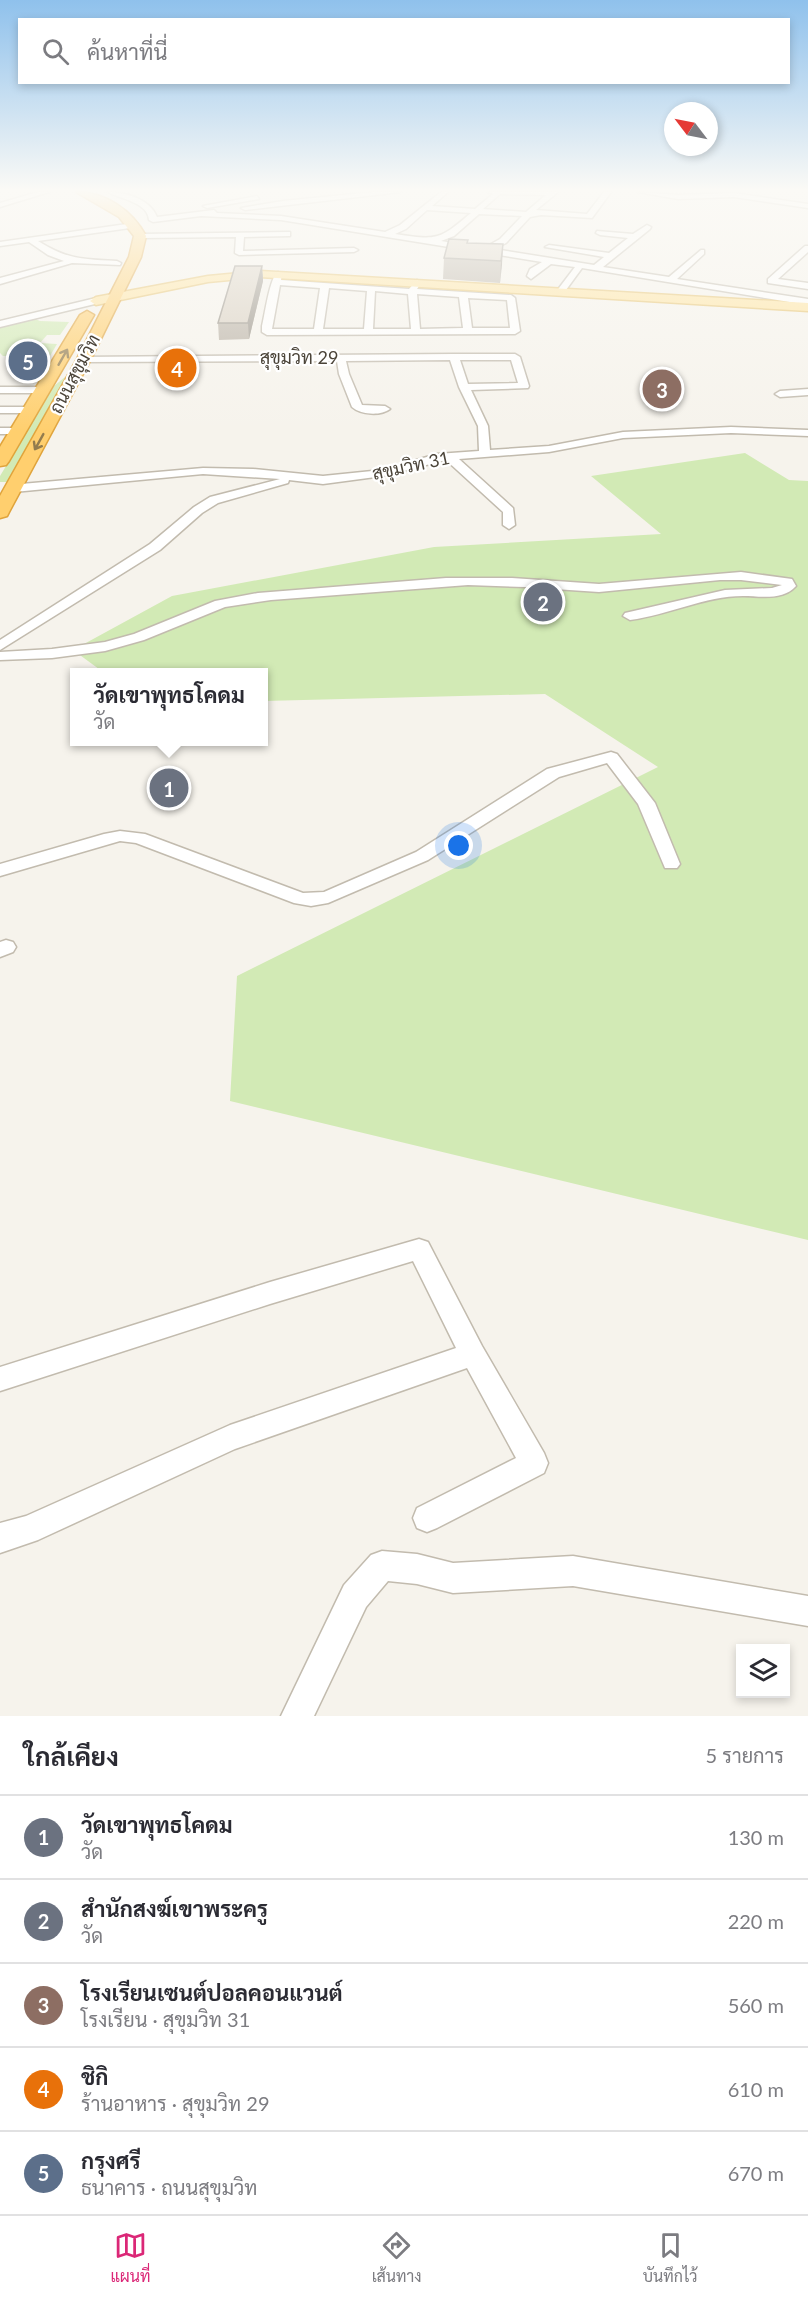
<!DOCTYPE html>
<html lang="th">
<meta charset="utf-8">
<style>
body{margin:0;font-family:Lato,Sarabun,sans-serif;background:#f7f7f7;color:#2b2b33}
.controls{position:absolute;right:18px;bottom:18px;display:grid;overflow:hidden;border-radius:0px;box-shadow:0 3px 9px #0003}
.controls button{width:54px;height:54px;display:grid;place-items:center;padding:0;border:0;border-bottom:2px solid #e1e1e2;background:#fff;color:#2b2b33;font:30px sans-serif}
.compass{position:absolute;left:664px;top:102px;width:54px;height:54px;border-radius:50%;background:#fff;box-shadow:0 3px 9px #0003;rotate:302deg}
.you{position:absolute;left:459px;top:846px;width:21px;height:21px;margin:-15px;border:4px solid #fff;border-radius:50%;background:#1a73e8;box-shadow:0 0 0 9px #1a73e833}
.badge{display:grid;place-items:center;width:39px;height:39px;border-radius:50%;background:#db2777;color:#fff;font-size:20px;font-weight:700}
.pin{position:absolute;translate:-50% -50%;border:3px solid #fff;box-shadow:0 2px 6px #0006}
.popup{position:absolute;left:70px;top:668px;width:198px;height:78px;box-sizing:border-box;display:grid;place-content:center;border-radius:0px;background:#fff;filter:drop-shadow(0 2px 4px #0005);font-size:20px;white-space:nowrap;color:#7c7c81}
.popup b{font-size:22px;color:#2b2b33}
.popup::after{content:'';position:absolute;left:50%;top:100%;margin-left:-12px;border:12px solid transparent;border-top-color:#fff}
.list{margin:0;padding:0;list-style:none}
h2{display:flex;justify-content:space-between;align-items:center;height:78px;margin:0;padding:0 24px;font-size:26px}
h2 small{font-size:20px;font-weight:400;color:#7c7c81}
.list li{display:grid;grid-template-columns:39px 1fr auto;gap:18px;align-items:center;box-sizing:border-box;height:84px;padding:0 24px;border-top:2px solid #e1e1e2}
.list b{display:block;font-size:22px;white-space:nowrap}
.list p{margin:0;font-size:20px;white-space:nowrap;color:#7c7c81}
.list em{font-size:20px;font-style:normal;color:#7c7c81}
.icon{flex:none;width:33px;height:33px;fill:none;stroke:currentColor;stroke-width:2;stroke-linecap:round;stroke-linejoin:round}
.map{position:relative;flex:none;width:808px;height:1716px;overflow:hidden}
.search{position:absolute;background:#fff;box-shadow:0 3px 9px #0003;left:18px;right:18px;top:18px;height:66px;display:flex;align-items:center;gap:15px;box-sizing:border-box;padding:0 21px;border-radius:0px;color:#7c7c81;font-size:22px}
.sheet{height:498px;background:#fff}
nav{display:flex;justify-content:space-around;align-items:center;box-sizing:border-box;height:84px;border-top:2px solid #e1e1e2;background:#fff;font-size:16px;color:#7c7c81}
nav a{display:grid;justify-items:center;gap:3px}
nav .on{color:#db2777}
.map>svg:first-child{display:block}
.green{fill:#d2eab5}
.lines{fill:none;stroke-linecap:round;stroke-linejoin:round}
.minor-casing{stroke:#c2bbae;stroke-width:3}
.major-casing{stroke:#e6c16a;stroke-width:3}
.highway-casing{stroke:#e0a43c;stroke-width:3}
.minor{fill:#fff;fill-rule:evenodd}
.major{fill:#ffe39c;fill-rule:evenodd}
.highway{fill:#ffcf6e;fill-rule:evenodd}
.wall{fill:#bab2a6}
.shaded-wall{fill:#979187}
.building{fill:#d8cfc1;stroke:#979187;stroke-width:1.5}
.oneway{stroke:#937c4e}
.labels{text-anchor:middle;stroke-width:4.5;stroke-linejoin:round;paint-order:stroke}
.far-street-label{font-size:18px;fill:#4b4439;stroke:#fff}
</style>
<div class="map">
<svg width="808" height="1716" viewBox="0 0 808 1716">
<rect width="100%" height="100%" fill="#f6f3ec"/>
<!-- green -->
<g class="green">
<path d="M35,319L40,321L69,322L60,335H47L40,343L57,344L50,356H3L0,353V327Z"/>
<path d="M65,377L64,385L8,482H0V476L54,386Z"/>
<path d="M745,453L789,480L808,481V1240L230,1101L237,976L658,767L545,694L264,701V672H103L73,650L172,596L434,547L661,534L591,476Z"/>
</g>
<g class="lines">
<defs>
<g id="minor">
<path d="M38,192H49L0,207V203Z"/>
<path d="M108,192C125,192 150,199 157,217L214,210L217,213L281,216L385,232L400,225L441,192H448L432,206L475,209L493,194L488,192H558L536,210L587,214L604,192H611L592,218L541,215L530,217L506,243L494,249L594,265L604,257L545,247L549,245L609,253L628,238L600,235L596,233L597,231L633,234L647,225L651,227L650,229L603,267L669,277L701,250H704V254L677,279L808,299V305L582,268L563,294L560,295L556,292L575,267L551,264L531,279L527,276L530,269L542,262L281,220L201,216L153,222L149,220C148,202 120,199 108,192ZM500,194H501L546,195L526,212L483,209ZM427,210L471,213C438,241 437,240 395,234L406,229ZM479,214L522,216L500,239L484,248L441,241L454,236Z"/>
<path d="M373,192H401L245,210L241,208L283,201Z"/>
<path d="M638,192L678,195L734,193L808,204V208L734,197L678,199Z"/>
<path d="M257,196L259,199L207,208L203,206Z"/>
<path d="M134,223H137V227L38,241C68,260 83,259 117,261L121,263L120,265L72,263L0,284V278L64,261L48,255L29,242L0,246V242Z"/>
<path d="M287,232H290V236L244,237L243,251L354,248L358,250L354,252L239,255L235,253L236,237L140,238L136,236L140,234Z"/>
<path d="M805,246H808V252L778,279L808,283V289L768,283V279Z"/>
<path d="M278,272L282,274L281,280L409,289L417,280L421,283L417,289L511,295L515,298L520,331L515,334L267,335L262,332V326C265,314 270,276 278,272ZM280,285L320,288L314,329H272ZM329,288L367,291L364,329H323ZM375,291L408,294L411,329H373ZM417,294L459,297L463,328L420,329ZM468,298L507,300L510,328H472Z"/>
<path d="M96,298L99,299V303L0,327V321Z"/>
<path d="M454,354H515L520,357L529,386L528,388L471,390L488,426L490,450L549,446L623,432L731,427L808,430V436L731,433L623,438L549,452L459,459L513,508L515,525L509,529L503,525V512L446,460L383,476L323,484L289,480L288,483L218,503L202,513L160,550L0,650V640L150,544L194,507L210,497L280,479L203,474L14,492L10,491V485L203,468L253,469L323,476L382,470L437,454L479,451L478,426L459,387L450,360L346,361L349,374L362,405L385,406L390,409C381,416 361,415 352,407L339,374L337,361L84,362L79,359L81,357ZM460,360H511L518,383L468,384Z"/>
<path d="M0,387H43L48,390L43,393H0Z"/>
<path d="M808,389V395L780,397L775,394L780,391Z"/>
<path d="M0,407H32L37,410L32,413H0Z"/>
<path d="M0,428H19L24,431L19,434H0Z"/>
<path d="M741,572L792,579L796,586C783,601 760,596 743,596C705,596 668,615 630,620L623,616L625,613L725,590L772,588L782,585L741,580H720L599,592L525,587L468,585L271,600L225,607L144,640L105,651L52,658L0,660V652L52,649L105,642L134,634L215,601L258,593L446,578H512L599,584Z"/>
<path d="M611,752L617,754L655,803L680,864L677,868H665L638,804L607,763L559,777L428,860L328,903L311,906L294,903L136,843L120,841L0,876V864L104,834L120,831L145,834L303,893L324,892L416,852L547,769Z"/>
<path d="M6,940L13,942L16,947L13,952L0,957V942Z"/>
<path d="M419,1239L428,1242L482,1346L544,1453L548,1463L544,1473L437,1528L427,1532L417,1528L413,1518L417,1508L516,1458L467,1368L235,1449L38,1540L0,1553V1523L26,1516L230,1425L456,1348L413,1261L270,1304L0,1391V1367L270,1282Z"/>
<path d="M382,1551L417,1554L453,1563L573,1556L808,1596V1626L573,1586L453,1593L417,1584L388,1581L366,1607L314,1716H281L344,1585L371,1555Z"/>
</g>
<path id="major" d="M260,271L808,303V311L260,277L208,282L96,305L90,301L96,297L208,276Z"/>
<g id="highway">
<path d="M76,192C105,192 132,210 146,236L141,257L91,359L9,512L7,516L0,518V496L77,359L129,257L134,236L119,217Z"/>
<path d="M87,311L94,315L9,461L6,465L0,466V447L80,315Z"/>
</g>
</defs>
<!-- minor casing -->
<use href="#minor" class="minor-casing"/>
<!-- major casing -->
<use href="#major" class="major-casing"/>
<!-- highway casing -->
<use href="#highway" class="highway-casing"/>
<!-- minor -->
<use href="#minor" class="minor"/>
<!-- major -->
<use href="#major" class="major"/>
<!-- highway -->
<use href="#highway" class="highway"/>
</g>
<!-- wall -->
<g class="wall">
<path d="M468,240V243L503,244L500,283L443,279L444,258Z"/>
<path d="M262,266L263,281L249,339L219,340L218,323Z"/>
</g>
<!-- shaded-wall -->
<g class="shaded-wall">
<path d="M503,244L502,265L500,283L501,261Z"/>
<path d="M262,266L263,281L249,339L248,323Z"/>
</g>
<!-- building -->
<g class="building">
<path d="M449,239L468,240L467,243L503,244L501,261L444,258Z"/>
<path d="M235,266H262L248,323H218Z"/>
</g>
<!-- one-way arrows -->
<defs><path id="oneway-shaft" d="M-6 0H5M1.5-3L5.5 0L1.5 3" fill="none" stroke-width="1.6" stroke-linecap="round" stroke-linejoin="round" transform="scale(1.5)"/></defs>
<g class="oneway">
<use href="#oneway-shaft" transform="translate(63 357) rotate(-60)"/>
<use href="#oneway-shaft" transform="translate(39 442) rotate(119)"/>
</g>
<!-- sky -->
<linearGradient id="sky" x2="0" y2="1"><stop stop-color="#8fc1ec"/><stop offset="0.44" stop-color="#fbfaf6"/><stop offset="1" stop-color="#fbfaf6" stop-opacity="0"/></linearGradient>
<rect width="808" height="432" fill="url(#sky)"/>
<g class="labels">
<!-- far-street labels -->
<g class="far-street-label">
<text x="299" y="364">สุขุมวิท 29</text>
<text transform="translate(75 374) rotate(-62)" y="6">ถนนสุขุมวิท</text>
<text transform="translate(411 466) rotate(-12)" y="6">สุขุมวิท 31</text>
</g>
</g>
</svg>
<div class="controls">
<button><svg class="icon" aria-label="layers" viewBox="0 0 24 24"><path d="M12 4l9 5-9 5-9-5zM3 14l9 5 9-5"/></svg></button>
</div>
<svg class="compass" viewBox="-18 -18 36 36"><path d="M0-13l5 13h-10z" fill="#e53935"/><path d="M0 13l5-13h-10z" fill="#7c7c81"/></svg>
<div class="you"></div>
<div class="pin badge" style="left:169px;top:788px;background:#6b7280">1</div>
<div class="popup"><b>วัดเขาพุทธโคดม</b>วัด</div>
<div class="pin badge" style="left:543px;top:602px;background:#6b7280">2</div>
<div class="pin badge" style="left:662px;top:389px;background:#8d6e63">3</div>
<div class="pin badge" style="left:177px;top:368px;background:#e8710a">4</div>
<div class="pin badge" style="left:28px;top:361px;background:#5c6f8a">5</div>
<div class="search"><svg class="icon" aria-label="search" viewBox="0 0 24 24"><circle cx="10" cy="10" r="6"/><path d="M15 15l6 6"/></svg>ค้นหาที่นี่</div>
</div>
<section class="sheet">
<h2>ใกล้เคียง<small>5 รายการ</small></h2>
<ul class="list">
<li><span class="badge" style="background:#6b7280">1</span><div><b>วัดเขาพุทธโคดม</b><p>วัด</p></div><em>130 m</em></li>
<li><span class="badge" style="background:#6b7280">2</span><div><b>สำนักสงฆ์เขาพระครู</b><p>วัด</p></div><em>220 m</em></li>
<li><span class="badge" style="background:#8d6e63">3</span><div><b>โรงเรียนเซนต์ปอลคอนแวนต์</b><p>โรงเรียน · สุขุมวิท 31</p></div><em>560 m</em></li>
<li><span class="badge" style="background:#e8710a">4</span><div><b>ชิกิ</b><p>ร้านอาหาร · สุขุมวิท 29</p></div><em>610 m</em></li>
<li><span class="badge" style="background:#5c6f8a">5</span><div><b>กรุงศรี</b><p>ธนาคาร · ถนนสุขุมวิท</p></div><em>670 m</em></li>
</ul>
</section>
<nav>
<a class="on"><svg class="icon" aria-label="map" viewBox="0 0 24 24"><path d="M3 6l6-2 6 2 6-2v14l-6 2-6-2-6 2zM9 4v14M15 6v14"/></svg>แผนที่</a>
<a><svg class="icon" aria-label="directions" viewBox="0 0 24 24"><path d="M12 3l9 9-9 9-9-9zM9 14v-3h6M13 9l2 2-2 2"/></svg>เส้นทาง</a>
<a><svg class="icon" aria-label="saved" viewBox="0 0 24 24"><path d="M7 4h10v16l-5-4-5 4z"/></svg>บันทึกไว้</a>
</nav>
